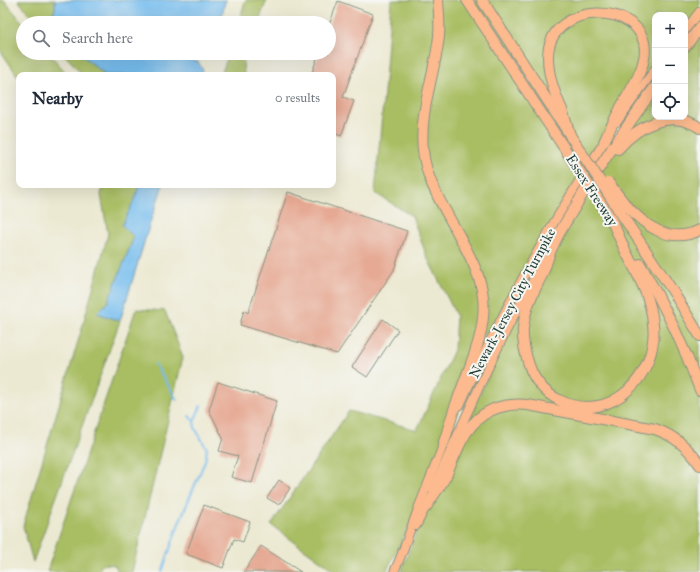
<!DOCTYPE html>
<meta charset="utf-8">
<style>
body{margin:0;font-family:"IM FELL Great Primer",serif;background:#f6f6f7;color:#1f2937}
.controls{position:absolute;right:12px;top:12px;display:grid;overflow:hidden;border-radius:8px;box-shadow:0 4px 16px #0002}
.controls button{width:36px;height:36px;display:grid;place-items:center;padding:0;border:0;border-bottom:1px solid #e0e1e3;background:#fff;color:#1f2937;font:20px sans-serif}
.list{margin:0;padding:0;list-style:none}
h2{display:flex;justify-content:space-between;align-items:center;height:52px;margin:0;padding:0 16px;font-size:17px}
h2 small{font-size:13px;font-weight:400;color:#747a83}
.icon{flex:none;width:22px;height:22px;fill:none;stroke:currentColor;stroke-width:2;stroke-linecap:round;stroke-linejoin:round}
.map{position:relative;flex:none;width:700px;height:572px;overflow:hidden}
.search{position:absolute;background:#fff;box-shadow:0 4px 16px #0002;left:16px;top:16px;width:320px;height:44px;display:flex;align-items:center;gap:10px;box-sizing:border-box;padding:0 14px;border-radius:22px;color:#747a83;font-size:15px}
.panel{position:absolute;background:#fff;box-shadow:0 4px 16px #0002;left:16px;top:72px;width:320px;height:116px;border-radius:8px}
.map>svg:first-child{display:block}
.green{fill:#a9be63;stroke:#647e4c}
.water{fill:#77bdee;stroke:#4b7d91}
.lines{fill:none;stroke-linecap:round;stroke-linejoin:round}
.stream{stroke:#77bdee;stroke-width:2}
.building{fill:#e6a993}
.major-casing{stroke:#869383;stroke-width:10}
.highway-casing{stroke:#869383;stroke-width:12}
.major{stroke:#fcba8e;stroke-width:8}
.highway{stroke:#fcba8e;stroke-width:10}
.highway-bridge-casing{stroke:#869383;stroke-width:12;stroke-linecap:butt}
.highway-bridge{stroke:#fcba8e;stroke-width:10}
.labels{text-anchor:middle;stroke-width:4;stroke-linejoin:round;paint-order:stroke}
.street-label{font-size:14px;fill:#1f3d34;stroke:#f6f6f2}
</style>
<div class="map">
<svg width="700" height="572" viewBox="0 0 700 572">
<rect width="100%" height="100%" fill="#f6f6f2"/>
<filter id="ink" filterUnits="userSpaceOnUse"><feTurbulence type="fractalNoise" baseFrequency=".025" numOctaves="2"/><feDisplacementMap in="SourceGraphic" scale="8" xChannelSelector="R" yChannelSelector="G"/><feConvolveMatrix kernelMatrix="1 2 1 2 8 2 1 2 1" color-interpolation-filters="sRGB"/></filter>
<filter id="wash" filterUnits="userSpaceOnUse"><feTurbulence type="fractalNoise" baseFrequency=".012" numOctaves="4" result="noise"/><feDisplacementMap in="SourceGraphic" scale="16" xChannelSelector="R" yChannelSelector="G"/><feGaussianBlur stdDeviation="0.9" result="paint"/><feColorMatrix in="noise" values="0 0 0 0 0 0 0 0 0 0 0 0 0 0 0 0 0 1.4 0 .05"/><feComposite in="paint" operator="in"/></filter>
<g filter="url(#wash)">
<rect width="100%" height="100%" fill="#ece9d2"/>
<!-- green -->
<g class="green">
<path d="M0,0H4L23,23V53H49L68,75H19V78L0,50Z"/>
<path d="M18,0H55V10L47,20L49,23H36Z"/>
<path d="M246,0H267L258,23H238Z"/>
<path d="M391,0H700V11L685,30V15H655V69L581,177L492,336L481,333L419,506L386,572H336L271,525L349,411L417,430L454,350L456,315L427,257L412,216L375,193L385,81Z"/>
<path d="M700,27V572H401L426,507L541,265L655,87V117H685V47Z"/>
<path d="M63,53H79L106,75H83Z"/>
<path d="M229,53H246L243,61L244,75H221Z"/>
<path d="M103,185H139L136,196L134,237L108,302L98,313L120,321L33,562L23,526L82,328L108,234L101,195Z"/>
<path d="M136,309L165,311L183,357L132,572H118L115,565L103,564L97,572H49L47,571Z"/>
</g>
<!-- water -->
<g class="water">
<path d="M55,0L69,1L70,0H227L225,2L222,15H219L217,17L219,20L218,23H49L47,21L55,10Z"/>
<path d="M79,53H187L192,60L198,62L203,70L201,75H106Z"/>
<path d="M139,185H163L151,220L120,321L97,313L108,302L134,237L122,225L136,196Z"/>
</g>
<g class="lines">
<!-- stream -->
<g class="stream">
<path d="M155,364L177,400"/>
<path d="M189,416L194,421"/>
<path d="M162,572L179,523L205,461L207,449L195,428L194,421L201,406"/>
</g>
</g>
<g id="blocks">
<!-- building -->
<g class="building">
<path d="M338,1L373,14L343,97L354,101L341,136L333,133V75H311L319,53H329V25Z"/>
<path d="M288,192L407,231L394,270L337,354L240,325L244,310L248,313Z"/>
<path d="M383,319L398,330L367,377L352,367Z"/>
<path d="M218,382L277,401L252,483L231,477L238,456L219,451L223,438L209,410Z"/>
<path d="M279,480L290,488L279,505L267,498Z"/>
<path d="M204,505L250,522L243,542L234,539L223,568L186,554Z"/>
<path d="M261,546L301,572H244Z"/>
</g>
</g>
</g>
<g filter="url(#ink)">
<use href="#blocks" fill-opacity="0" stroke="#869383" stroke-width="1"/>
<g class="lines">
<defs>
<g id="major">
<path d="M685,30L700,11"/>
<path d="M617,122L655,69"/>
<path d="M460,405C495,327 535,251 581,178C589,164 599,151 607,137"/>
<path d="M433,490C467,413 501,335 544,261"/>
<path d="M416,526L428,503"/>
<path d="M402,553L419,506L446,438"/>
<path d="M394,572L404,549"/>
</g>
<g id="highway">
<path d="M438,0C439,12 440,24 439,36C435,74 419,111 423,150C426,184 448,213 463,243C472,260 481,278 483,297C487,333 469,366 458,399C452,413 449,428 444,442"/>
<path d="M467,0L576,166"/>
<path d="M482,0L585,158"/>
<path d="M685,47L700,27"/>
<path d="M571,138C568,130 566,121 563,112C555,94 548,77 548,57C548,0 645,0 645,51C644,72 629,92 620,109C614,120 609,131 604,142"/>
<path d="M618,149C639,125 671,108 700,128"/>
<path d="M625,204C645,226 669,245 700,230"/>
<path d="M618,209L672,290L700,336"/>
<path d="M610,217C616,229 621,242 627,254C639,277 651,298 653,324C659,375 610,426 559,400C545,393 534,380 529,365C525,353 522,341 523,328C525,307 533,294 542,275C546,266 548,255 553,246C560,229 572,213 581,197C604,159 629,123 655,87"/>
<path d="M640,264C664,304 684,346 700,390"/>
<path d="M426,507C432,497 440,487 446,476C451,464 456,452 462,440C476,413 498,402 528,405L655,429C675,436 689,448 700,465"/>
</g>
</defs>
<!-- major casing -->
<use href="#major" class="major-casing"/>
<!-- highway casing -->
<use href="#highway" class="highway-casing"/>
<!-- major -->
<use href="#major" class="major"/>
<!-- highway -->
<use href="#highway" class="highway"/>
<defs>
<g id="highway-bridge">
<path d="M585,158L618,209"/>
<path d="M576,166L610,217"/>
<path d="M608,182L625,204"/>
</g>
</defs>
<!-- highway-bridge casing -->
<use href="#highway-bridge" class="highway-bridge-casing"/>
<!-- highway-bridge -->
<use href="#highway-bridge" class="highway-bridge"/>
</g>
</g>
<g class="labels">
<!-- street labels -->
<g class="street-label">
<text transform="translate(592 190) rotate(57)" y="5">Essex Freeway</text>
<text transform="translate(512 303) rotate(-62)" y="5">Newark-Jersey City Turnpike</text>
</g>
</g>
</svg>
<div class="controls">
<button>+</button>
<button>−</button>
<button><svg class="icon" aria-label="locate" viewBox="0 0 24 24"><circle cx="12" cy="12" r="6"/><path d="M12 2v4M12 18v4M2 12h4M18 12h4"/></svg></button>
</div>
<div class="search"><svg class="icon" aria-label="search" viewBox="0 0 24 24"><circle cx="10" cy="10" r="6"/><path d="M15 15l6 6"/></svg>Search here</div>
<section class="panel">
<h2>Nearby<small>0 results</small></h2>
<ul class="list">
</ul>
</section>
</div>
